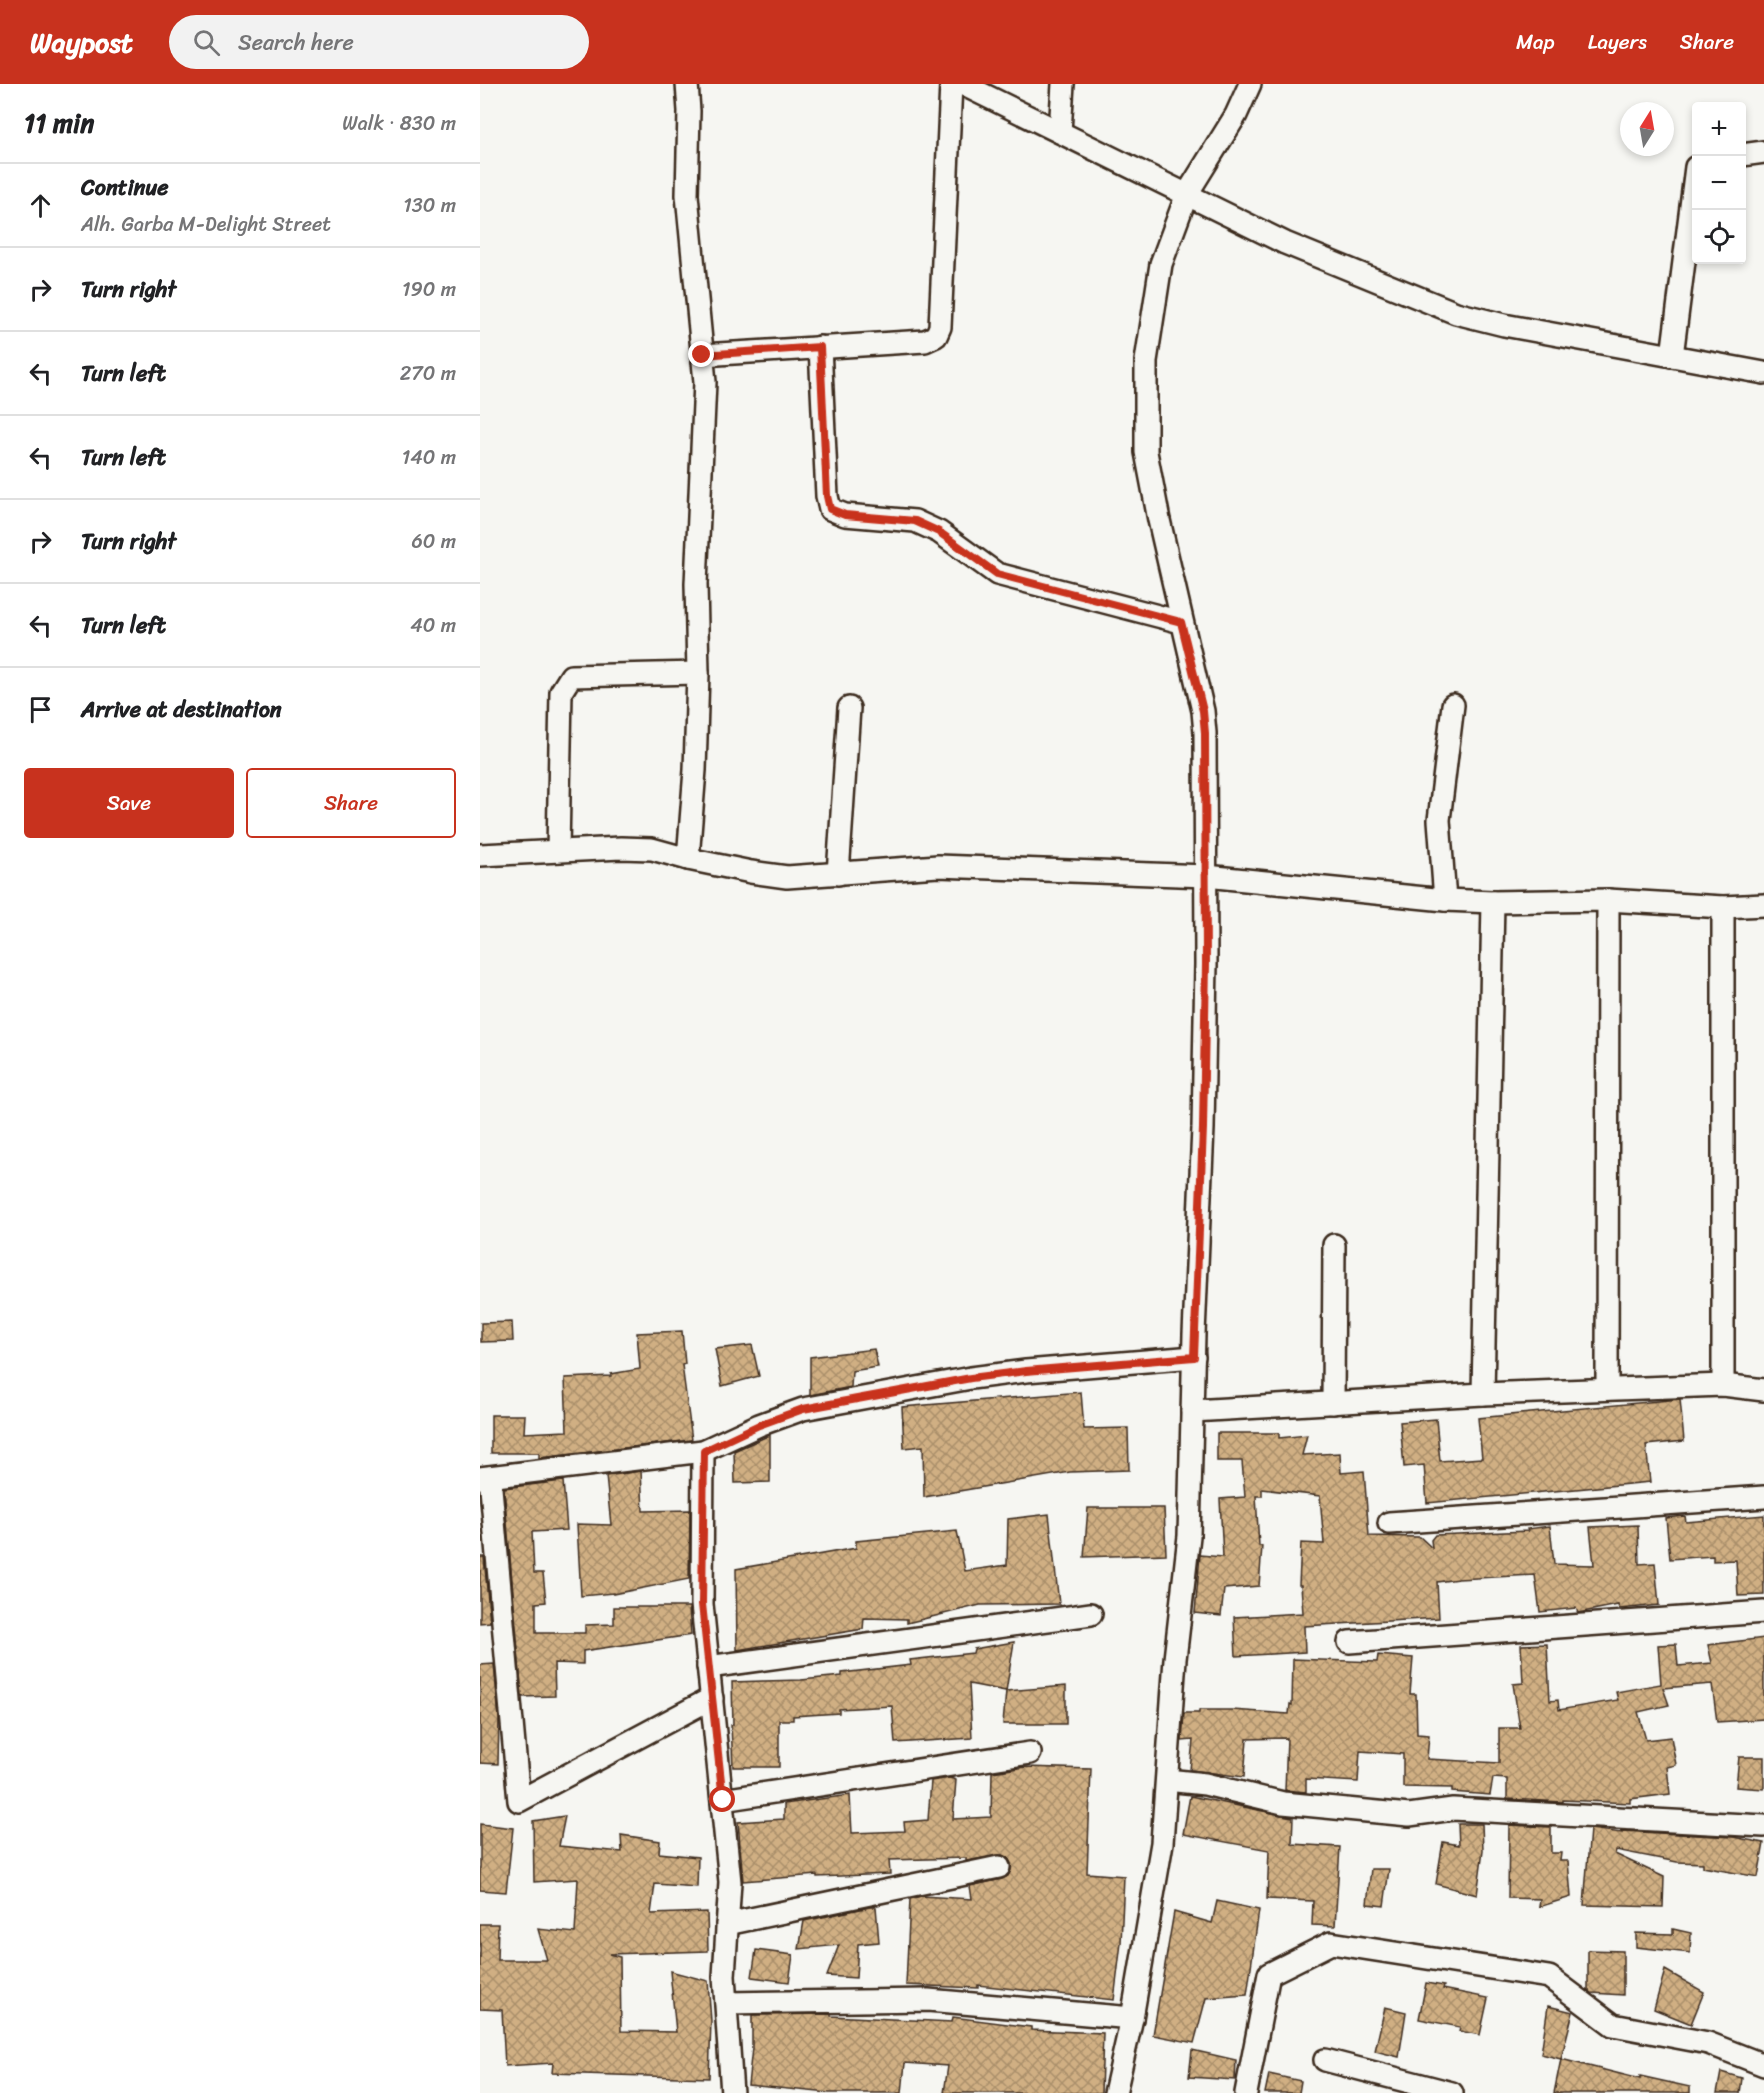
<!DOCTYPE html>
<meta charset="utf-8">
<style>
body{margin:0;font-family:Sriracha,sans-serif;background:#f2f2f2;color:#202124}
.controls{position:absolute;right:18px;top:18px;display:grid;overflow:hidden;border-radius:6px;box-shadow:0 3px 9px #0003}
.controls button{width:54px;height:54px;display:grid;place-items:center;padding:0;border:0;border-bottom:2px solid #e0e0e0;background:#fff;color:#202124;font:30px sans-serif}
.compass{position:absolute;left:1140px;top:18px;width:54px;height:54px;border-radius:50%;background:#fff;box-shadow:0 3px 9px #0003;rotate:11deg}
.stop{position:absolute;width:18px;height:18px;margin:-14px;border:4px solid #c8321e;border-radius:50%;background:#fff}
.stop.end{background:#c8321e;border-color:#fff;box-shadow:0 2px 6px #0008}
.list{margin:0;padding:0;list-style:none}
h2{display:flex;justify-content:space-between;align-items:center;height:78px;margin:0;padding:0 24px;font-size:26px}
h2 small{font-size:20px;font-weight:400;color:#757577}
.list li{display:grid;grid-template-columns:39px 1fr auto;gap:18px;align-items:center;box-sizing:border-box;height:84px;padding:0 24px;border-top:2px solid #e0e0e0}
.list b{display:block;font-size:22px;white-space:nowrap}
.list p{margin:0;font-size:20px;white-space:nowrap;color:#757577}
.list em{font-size:20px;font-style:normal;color:#757577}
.actions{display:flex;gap:12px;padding:18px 24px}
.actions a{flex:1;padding:14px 0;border:2px solid #c8321e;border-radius:6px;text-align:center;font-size:21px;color:#c8321e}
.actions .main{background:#c8321e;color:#fff}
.icon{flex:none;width:33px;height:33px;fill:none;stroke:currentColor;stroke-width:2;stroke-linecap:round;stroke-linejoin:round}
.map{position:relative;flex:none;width:1284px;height:2009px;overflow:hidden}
header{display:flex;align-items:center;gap:36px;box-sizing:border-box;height:84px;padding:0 30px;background:#c8321e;color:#fff}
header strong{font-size:28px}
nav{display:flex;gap:33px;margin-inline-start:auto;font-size:21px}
.search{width:420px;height:54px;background:#f2f2f2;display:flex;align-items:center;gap:15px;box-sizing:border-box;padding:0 21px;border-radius:33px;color:#757577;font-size:22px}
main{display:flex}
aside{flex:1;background:#fff}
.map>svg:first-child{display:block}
.building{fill:url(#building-cross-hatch);stroke:#3b2a1e;stroke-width:1.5}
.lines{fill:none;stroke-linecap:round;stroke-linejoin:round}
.minor-casing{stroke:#3b2a1e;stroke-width:26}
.minor{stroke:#f6f6f2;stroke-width:21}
.route{stroke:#c8321e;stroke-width:8}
</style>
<header>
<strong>Waypost</strong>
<div class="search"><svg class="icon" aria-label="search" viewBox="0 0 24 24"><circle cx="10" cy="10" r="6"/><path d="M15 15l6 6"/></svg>Search here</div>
<nav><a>Map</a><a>Layers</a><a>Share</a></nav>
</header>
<main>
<aside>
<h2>11 min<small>Walk · 830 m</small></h2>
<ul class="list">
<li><svg class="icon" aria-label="ahead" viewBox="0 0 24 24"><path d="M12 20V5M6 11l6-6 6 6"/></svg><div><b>Continue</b><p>Alh. Garba M-Delight Street</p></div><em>130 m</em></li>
<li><svg class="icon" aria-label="right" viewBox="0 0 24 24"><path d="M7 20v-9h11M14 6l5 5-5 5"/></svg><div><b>Turn right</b></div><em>190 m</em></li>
<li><svg class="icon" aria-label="left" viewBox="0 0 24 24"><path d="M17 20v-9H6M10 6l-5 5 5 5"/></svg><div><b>Turn left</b></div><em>270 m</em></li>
<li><svg class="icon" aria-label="left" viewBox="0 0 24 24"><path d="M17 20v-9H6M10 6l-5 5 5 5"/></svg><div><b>Turn left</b></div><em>140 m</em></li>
<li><svg class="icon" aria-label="right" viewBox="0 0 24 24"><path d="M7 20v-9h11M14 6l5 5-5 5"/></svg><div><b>Turn right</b></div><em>60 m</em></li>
<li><svg class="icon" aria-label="left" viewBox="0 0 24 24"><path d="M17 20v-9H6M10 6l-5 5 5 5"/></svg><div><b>Turn left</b></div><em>40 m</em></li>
<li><svg class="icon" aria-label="arrive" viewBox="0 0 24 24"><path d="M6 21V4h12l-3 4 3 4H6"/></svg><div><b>Arrive at destination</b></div></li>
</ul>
<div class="actions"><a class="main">Save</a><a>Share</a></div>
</aside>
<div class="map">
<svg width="1284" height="2009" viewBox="0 0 1284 2009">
<defs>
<pattern id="building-cross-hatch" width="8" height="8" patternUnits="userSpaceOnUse" patternTransform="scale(1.5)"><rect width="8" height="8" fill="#d0af83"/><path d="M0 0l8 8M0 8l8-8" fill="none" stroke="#aa8f6b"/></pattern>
</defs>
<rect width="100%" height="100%" fill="#f6f6f2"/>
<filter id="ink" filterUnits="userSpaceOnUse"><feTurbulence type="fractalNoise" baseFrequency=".0167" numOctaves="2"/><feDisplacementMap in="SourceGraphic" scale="12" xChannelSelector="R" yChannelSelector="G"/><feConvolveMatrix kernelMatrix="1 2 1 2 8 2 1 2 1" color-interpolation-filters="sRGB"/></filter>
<g filter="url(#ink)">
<!-- building -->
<g class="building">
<path d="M32,1238L33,1257L1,1258V1239Z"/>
<path d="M202,1247L205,1280L202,1281L212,1356L59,1374V1369H11V1331H45L44,1349L87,1347L85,1294L131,1292V1290L160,1285L157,1249Z"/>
<path d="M272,1261L279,1292L242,1302L235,1265Z"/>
<path d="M394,1265L398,1283L372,1287L371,1303L330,1311V1273Z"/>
<path d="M601,1308L604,1345L648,1344L649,1386L590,1388L444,1413L443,1362L424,1364L422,1323Z"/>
<path d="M1200,1315L1204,1357L1166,1361L1170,1398L947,1419L944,1381L924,1383L920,1338L956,1335L960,1377L1002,1374L998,1334Z"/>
<path d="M737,1349H799V1354L827,1351L822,1371L860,1369L861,1389L884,1387L889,1452L940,1453L952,1464L951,1456L955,1451L1048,1447L1047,1445L1070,1442L1074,1480L1114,1481L1110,1443L1158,1441L1159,1480L1175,1479L1179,1521L1139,1525L1138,1521L1098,1529L1096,1524L1060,1528L1055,1491L978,1495L957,1498L959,1534L824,1542L825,1568L756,1572L754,1533L823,1529L821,1501H819L821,1459L844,1460L840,1412L782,1405V1412H776L779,1462H782L779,1502L744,1505L741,1532L715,1529L720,1471L743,1473L740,1415L765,1413L762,1377H737Z"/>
<path d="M290,1351V1398L255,1399L254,1367Z"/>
<path d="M161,1387L163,1427L210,1426L209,1495L133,1510V1509L101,1512L97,1440L131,1441L126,1392Z"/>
<path d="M83,1397L87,1446L52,1448L54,1489H63L66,1518L56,1519V1549H105V1541L134,1540V1523H209L211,1551L103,1567V1580L74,1579L75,1612L42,1613L24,1404Z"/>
<path d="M608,1424H684L686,1470L604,1473Z"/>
<path d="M569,1430L579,1520L500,1521L427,1539V1535L384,1534L383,1545L257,1566L256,1485L376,1464V1457L477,1447L485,1487L527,1481L528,1435Z"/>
<path d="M1284,1431V1511L1258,1512L1256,1476L1233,1477V1472L1190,1475L1186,1434L1205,1432L1206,1438Z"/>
<path d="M0,1473H4L10,1538L0,1539Z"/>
<path d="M1284,1554V1635L1237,1638L1232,1600L1183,1604L1189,1621L1158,1628L1166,1656L1191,1653L1196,1681L1187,1683L1190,1710L1150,1715V1719L1083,1716V1718L1027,1715V1695L1013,1694L1010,1711L972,1708V1704L923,1703V1670L880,1667L878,1698L826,1695V1708L805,1706L807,1654L767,1655L764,1693L710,1686L713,1656L702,1657L704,1629H719V1626H752L809,1630L810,1620L812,1621L813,1575L897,1578L898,1571L933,1574L930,1610H936L937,1650L949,1651L947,1675L1019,1679V1644H1040L1033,1600L1043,1599L1041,1561L1067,1560L1070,1617L1078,1616L1079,1626L1138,1616L1136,1608L1181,1600L1178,1561L1196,1560L1198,1582L1232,1579L1228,1561Z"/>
<path d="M534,1558L526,1607L489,1600L492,1654L415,1659L412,1622L359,1625V1629L313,1632V1636H299V1683H253L251,1641H253L252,1598L321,1596L362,1592V1589L431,1581L430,1576L493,1569L494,1565Z"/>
<path d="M14,1580L19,1635L18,1680L0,1679V1581Z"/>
<path d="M586,1602V1640H523L526,1607Z"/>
<path d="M1259,1673H1284V1705L1256,1703Z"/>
<path d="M546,1683L611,1685L607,1789L644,1792L641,1859L634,1916L498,1901V1904L426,1901L430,1815L441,1812L492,1815L490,1802L522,1795L528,1792L531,1786V1780L528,1774L522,1771L486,1777V1774L409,1776L410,1790L337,1793V1791L263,1797L258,1738L304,1735V1720L370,1711L372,1749L425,1747L424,1738L448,1736L451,1697L470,1694L476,1696L473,1735L511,1733L512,1688Z"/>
<path d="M710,1712L813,1733L812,1760L860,1763L855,1842L832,1841L833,1817L787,1815L789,1766L703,1750Z"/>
<path d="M85,1732L79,1762L142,1768L141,1751L180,1757L179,1769L218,1773L217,1803L175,1800L171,1830L227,1828L228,1867L129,1870L140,1873L141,1947L196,1948L190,1887L228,1897L231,1937L229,1994L72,1989L73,1979L25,1982L22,1926L0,1925V1840H18L17,1876H67L58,1845L95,1849L98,1795L54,1798L53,1737Z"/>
<path d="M0,1740L33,1744L26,1808L0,1806Z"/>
<path d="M978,1740H1002L1003,1766L997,1811L956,1800L963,1758L979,1761Z"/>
<path d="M1029,1741L1071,1743V1769H1081L1080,1777H1088L1091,1813L1059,1823L1060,1815L1028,1814Z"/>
<path d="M1110,1745L1142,1749V1747L1253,1753L1284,1759L1278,1793L1223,1783V1779L1197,1778L1136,1766L1135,1770L1184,1793L1183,1823L1104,1821Z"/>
<path d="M891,1785H909L904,1822L887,1820Z"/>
<path d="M737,1817L779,1826L767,1911L726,1914L714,1959L673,1951L694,1828L732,1839Z"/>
<path d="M390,1823H396L399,1858L378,1860L376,1894L347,1892L359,1861L319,1865L324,1837Z"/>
<path d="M1193,1845L1211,1849L1210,1869L1156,1863V1849L1193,1850Z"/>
<path d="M276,1866L313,1871L309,1898L272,1893Z"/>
<path d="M1108,1866L1143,1867V1911L1112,1909L1108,1906Z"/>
<path d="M1185,1886L1224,1908L1211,1940L1174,1925Z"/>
<path d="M946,1899L964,1902L963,1905L1008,1914L1000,1951L979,1947L980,1943L939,1935Z"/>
<path d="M1068,1922L1093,1928L1081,1975L1061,1970Z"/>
<path d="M905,1923L926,1928L919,1973L895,1967Z"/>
<path d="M351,1930V1932L472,1938L473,1933L551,1943V1946L623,1949L621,2009H464L468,1982L425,1979L422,2009H349L268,2001L272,1964V1931Z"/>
<path d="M712,1966L756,1976L755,1996L709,1993Z"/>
<path d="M1081,1975L1160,1995V1992L1210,2003V2009H1074Z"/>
<path d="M1241,1988L1262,1994L1260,2009H1237Z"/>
<path d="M789,1990L821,1997L819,2009H785Z"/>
</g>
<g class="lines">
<defs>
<g id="minor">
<path d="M207,0L209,27L207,111L225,298L216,500L218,589L215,686L208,775"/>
<path d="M482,0L805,159L976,229L1024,241L1284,289"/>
<path d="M580,48L583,0"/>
<path d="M1262,71L1284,68"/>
<path d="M340,263L347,412L350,425L365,431L435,437L459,448L517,490L701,538"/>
<path d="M222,271L445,257L456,252L460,243L471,0"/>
<path d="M1192,272L1216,83"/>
<path d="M78,767L81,608L91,592L218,589"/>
<path d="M0,771L141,764L172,765L208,775L271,788L307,793L458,782L726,792L965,816L1013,818L1128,816L1243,823L1284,821"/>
<path d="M358,790L369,624"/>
<path d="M965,816L959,736L973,621"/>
<path d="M1243,1301V823"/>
<path d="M1127,1305L1128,816"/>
<path d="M1003,1310L1013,818"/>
<path d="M853,1319L854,1161"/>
<path d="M712,1327L1003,1310L1243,1301L1284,1306"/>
<path d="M223,1367L222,1520L250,1798L244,1892L252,2009"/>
<path d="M10,1393L39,1717L232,1614"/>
<path d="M0,1394L223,1367L279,1341L323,1325L491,1294L546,1287L714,1273"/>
<path d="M909,1439L1284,1413"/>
<path d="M869,1558L1284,1528"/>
<path d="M228,1583L611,1530"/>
<path d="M687,1696L725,1700L803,1719L929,1731L973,1725L1284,1742"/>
<path d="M242,1716L550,1669"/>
<path d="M247,1840L519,1783"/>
<path d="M246,1919L448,1916L652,1934"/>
<path d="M845,1976L972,2009"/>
<path d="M635,2009L652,1934L682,1759L695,1575L709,1452L714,1250L723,1044L726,880L725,649L723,627L679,436L666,368V277L681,180L707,110L756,31L770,0"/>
<path d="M766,2009L789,1890L851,1859L1069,1893L1133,1941L1228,1959L1284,1981"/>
</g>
</defs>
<!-- minor casing -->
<use href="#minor" class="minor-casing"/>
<!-- minor -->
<use href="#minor" class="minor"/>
</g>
</g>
<g class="lines" filter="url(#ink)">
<!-- route -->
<path class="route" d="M222,271L340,263L347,412L350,425L365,431L435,437L459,448L517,490L701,538L723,627L725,649L726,880L723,1044L714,1273L546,1287L491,1294L323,1325L279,1341L224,1367L222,1520L243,1716"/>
</g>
</svg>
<div class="controls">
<button>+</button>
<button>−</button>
<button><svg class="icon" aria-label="locate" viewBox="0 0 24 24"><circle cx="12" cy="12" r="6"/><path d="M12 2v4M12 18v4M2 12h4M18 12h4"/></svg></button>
</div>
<svg class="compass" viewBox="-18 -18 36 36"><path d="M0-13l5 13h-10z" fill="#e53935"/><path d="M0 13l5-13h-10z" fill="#757577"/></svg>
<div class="stop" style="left:243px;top:1716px"></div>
<div class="stop end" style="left:222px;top:271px"></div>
</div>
</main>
